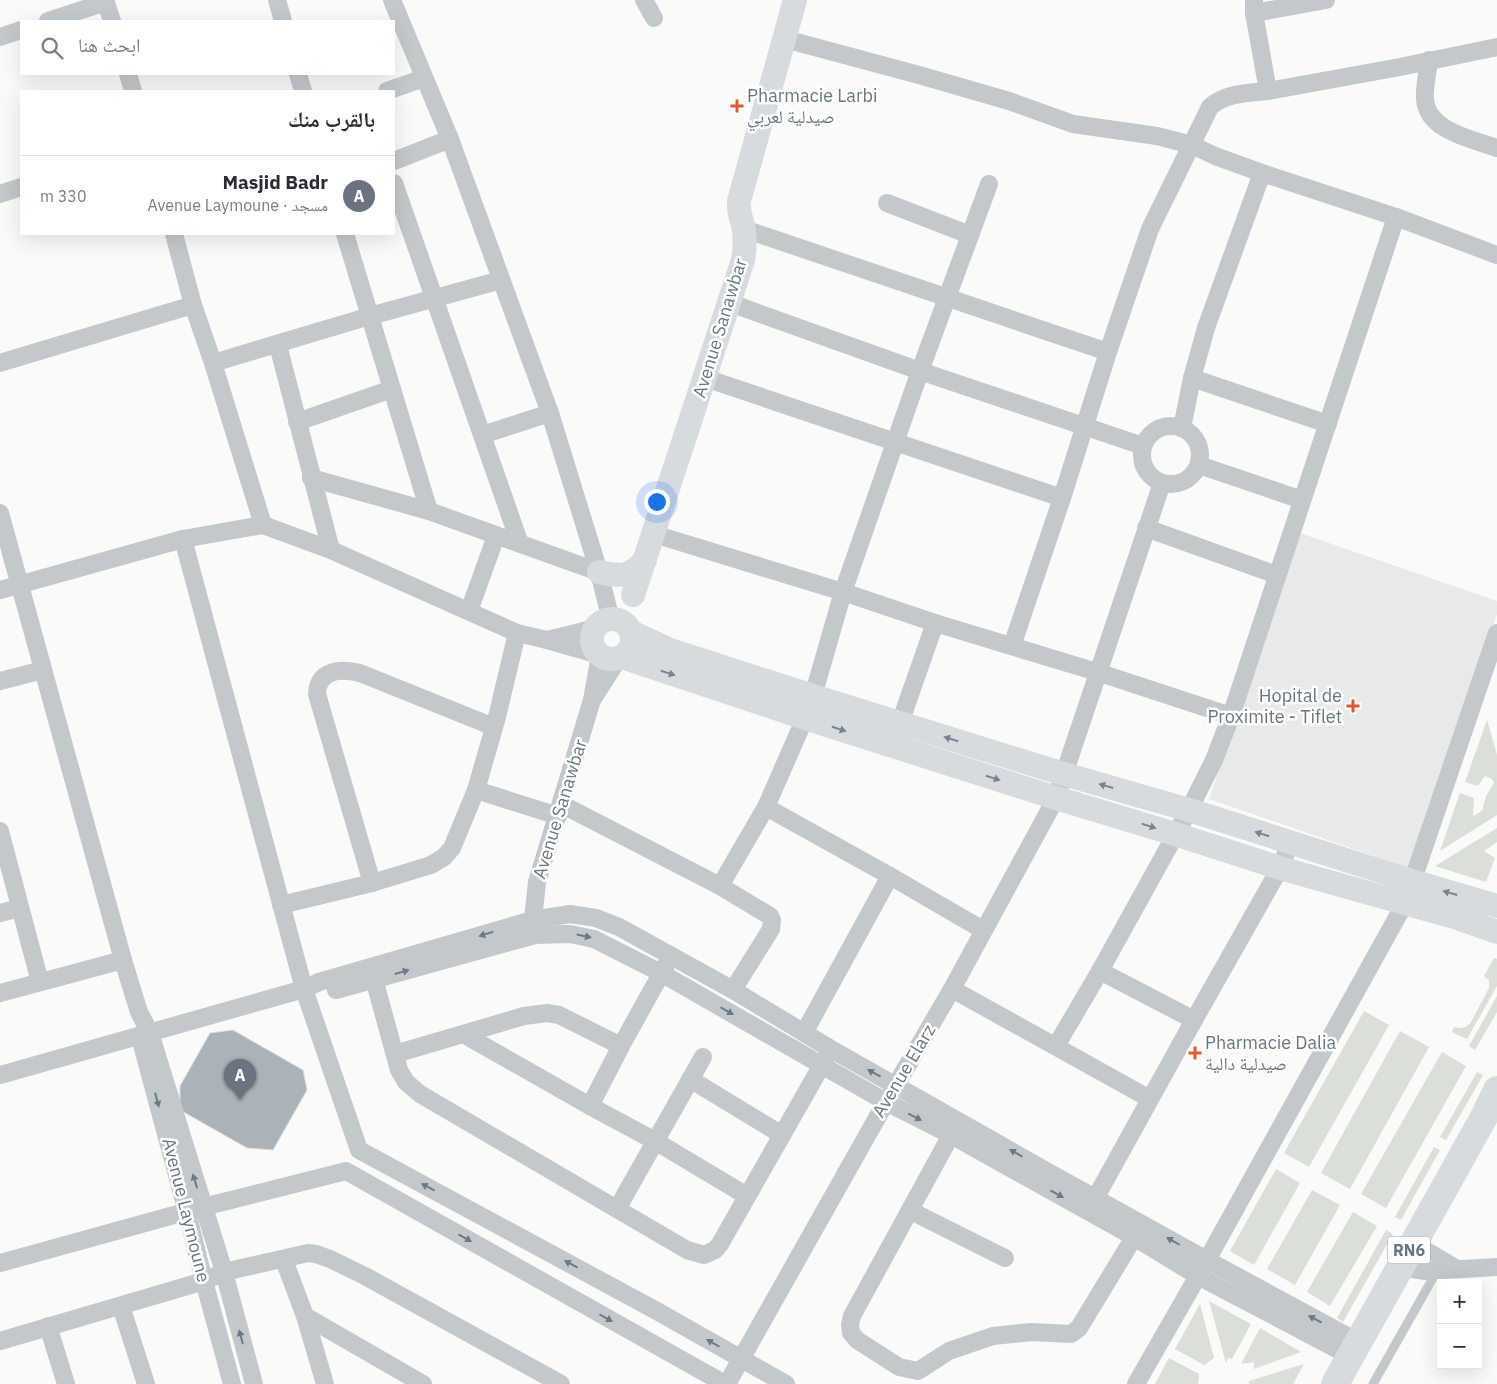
<!DOCTYPE html>
<html lang="ar">
<meta charset="utf-8">
<style>
body{margin:0;font-family:"IBM Plex Sans","Noto Naskh Arabic",sans-serif;background:#f7f7f7;color:#2b2b33;direction:rtl}
.controls{position:absolute;right:15px;bottom:15px;display:grid;overflow:hidden;border-radius:0px;box-shadow:0 5px 20px #0002}
.controls button{width:45px;height:45px;display:grid;place-items:center;padding:0;border:0;border-bottom:1px solid #e1e1e2;background:#fff;color:#2b2b33;font:25px sans-serif}
.you{position:absolute;left:656px;top:501px;width:18px;height:18px;margin:-12px;border:4px solid #fff;border-radius:50%;background:#1a73e8;box-shadow:0 0 0 8px #1a73e833}
.badge{display:grid;place-items:center;width:32px;height:32px;border-radius:50%;background:#7c3aed;color:#fff;font-size:16px;font-weight:700}
.pin{position:absolute;translate:-50% -41px;filter:drop-shadow(0 1px 2px #0008)}
.pin::after{content:'';position:absolute;top:26px;width:18px;height:15px;background:inherit;clip-path:polygon(0 0,100% 0,50% 100%)}
.list{margin:0;padding:0;list-style:none}
h2{display:flex;justify-content:space-between;align-items:center;height:65px;margin:0;padding:0 20px;font-size:21px}
h2 small{font-size:16px;font-weight:400;color:#7c7c81}
.list li{display:grid;grid-template-columns:32px 1fr auto;gap:15px;align-items:center;box-sizing:border-box;height:80px;padding:0 20px;border-top:1px solid #e1e1e2}
.list b{display:block;font-size:19px;white-space:nowrap}
.list p{margin:0;font-size:16px;white-space:nowrap;color:#7c7c81}
.list em{font-size:16px;font-style:normal;color:#7c7c81}
.icon{flex:none;width:28px;height:28px;fill:none;stroke:currentColor;stroke-width:2;stroke-linecap:round;stroke-linejoin:round}
.map{position:relative;flex:none;width:1497px;height:1384px;overflow:hidden;direction:ltr}
.search{position:absolute;background:#fff;box-shadow:0 5px 20px #0002;left:20px;top:20px;width:375px;height:55px;display:flex;align-items:center;gap:12px;box-sizing:border-box;padding:0 18px;border-radius:0px;color:#7c7c81;font-size:19px}
.panel{position:absolute;background:#fff;box-shadow:0 5px 20px #0002;left:20px;top:90px;width:375px;height:145px;border-radius:0px;direction:rtl}
.map>svg:first-child{display:block}
.built{fill:#e8e9e9}
.green{fill:#dadfd7}
.building{fill:#aab3b9;stroke:#dcdcda}
.lines{fill:none;stroke-linecap:round;stroke-linejoin:round}
.lane{stroke:#c3c8cc;stroke-width:9}
.street{stroke:#c3c8cc;stroke-width:18}
.secondary{stroke:#d6dbdf;stroke-width:24}
.primary{stroke:#d6dbdf;stroke-width:28}
.oneway{fill:#768591}
.oneway2{fill:#6a7a87}
.poi-dot{fill:#e4572e;stroke:#fff;stroke-width:2}
.labels{text-anchor:middle;stroke-width:5;stroke-linejoin:round;paint-order:stroke}
.shield{fill:#fff;stroke:#939fa8;stroke-width:1}
.shield-label{font-size:16px;font-weight:bold;fill:#657683}
.poi-label{font-size:18px;fill:#657683;stroke:#fff;text-anchor:start}
.street-label{font-size:18px;fill:#657683;stroke:#fff}
</style>
<div class="map">
<svg width="1497" height="1384" viewBox="0 0 1497 1384">
<rect width="100%" height="100%" fill="#fafaf8"/>
<!-- built -->
<path class="built" d="M1300,533L1497,601V614L1409,868L1209,799Z"/>
<!-- green -->
<g class="green">
<path d="M1487,720L1497,755V815L1440,851L1460,793L1474,798L1473,816L1482,811L1486,796L1494,783L1492,779L1485,776L1478,786L1465,782Z"/>
<path d="M1497,828V842L1484,851L1495,858L1486,882L1435,866Z"/>
<path d="M1494,958L1497,959V986L1467,1039L1452,1032L1454,1027C1461,1029 1464,1028 1470,1024L1489,988V980L1484,976Z"/>
<path d="M1497,996V1012L1475,1050L1469,1046Z"/>
<path d="M1364,1011L1389,1025L1309,1167L1284,1153Z"/>
<path d="M1400,1031L1429,1047L1350,1189L1321,1173Z"/>
<path d="M1442,1052L1466,1066L1386,1208L1361,1194Z"/>
<path d="M1477,1072L1483,1075L1446,1140L1440,1137Z"/>
<path d="M1434,1147L1440,1150L1401,1220L1395,1217Z"/>
<path d="M1276,1169L1300,1183L1254,1265L1230,1251Z"/>
<path d="M1312,1190L1340,1205L1295,1285L1267,1269Z"/>
<path d="M1353,1212L1377,1226L1330,1306L1307,1292Z"/>
<path d="M1386,1230L1393,1234L1343,1322L1337,1318Z"/>
<path d="M1209,1301L1251,1324L1232,1359L1228,1358L1226,1363Z"/>
<path d="M1200,1304L1214,1358L1204,1365L1175,1349Z"/>
<path d="M1260,1328L1301,1352L1254,1369V1362L1241,1364Z"/>
<path d="M1169,1358L1199,1374L1198,1384H1155Z"/>
<path d="M1304,1364L1293,1384H1249V1381Z"/>
</g>
<!-- building -->
<path class="building" d="M233,1030L303,1070L307,1090L273,1150L247,1148L180,1110V1086L210,1033Z"/>
<g class="lines">
<!-- lane -->
<path class="lane" d="M1373,1384L1438,1269"/>
<!-- street -->
<g class="street">
<path d="M105,0L112,21"/>
<path d="M277,0L283,21"/>
<path d="M392,0L450,139L550,413L599,572L611,620"/>
<path d="M644,0L654,18"/>
<path d="M1254,0V13L1268,91"/>
<path d="M1254,13L1326,0"/>
<path d="M48,21L106,2"/>
<path d="M0,37L21,30"/>
<path d="M785,39L919,75L1009,101L1073,124L1157,136L1192,145L1215,156L1262,173L1396,217L1497,255"/>
<path d="M1429,60C1428,72 1424,86 1425,99C1427,131 1472,139 1497,148"/>
<path d="M128,74L133,91"/>
<path d="M298,74L303,91"/>
<path d="M387,91L424,78"/>
<path d="M394,161L450,139"/>
<path d="M394,183L520,544"/>
<path d="M0,194L21,187"/>
<path d="M887,203L970,235"/>
<path d="M744,229L1108,352"/>
<path d="M174,234L193,305L213,363L263,525"/>
<path d="M345,234L429,511"/>
<path d="M730,303L920,371L1143,446"/>
<path d="M278,345L331,550"/>
<path d="M0,363L193,305"/>
<path d="M213,363L370,316L501,280"/>
<path d="M705,378L1062,498"/>
<path d="M1192,378L1328,424"/>
<path d="M297,422L392,389"/>
<circle cx="1171" cy="455" r="29"/>
<path d="M1182,428L1192,378L1206,328L1262,173"/>
<path d="M482,435L550,413"/>
<path d="M1199,465L1302,500"/>
<path d="M311,478L429,511L599,572"/>
<path d="M0,513L123,960L139,1012L150,1033L224,1272L254,1384"/>
<path d="M1146,528L1277,575"/>
<path d="M654,534L843,592L935,623L1097,672L1231,716"/>
<path d="M183,539L304,989L359,1150L655,1310L786,1384"/>
<path d="M0,590L183,539L263,525L331,550L517,633L547,640"/>
<path d="M469,611L496,536"/>
<path d="M596,628L547,640L600,655L592,700L619,658"/>
<path d="M1012,646L1062,498L1108,352L1150,229L1210,107C1226,93 1248,93 1268,91L1400,67L1497,47"/>
<path d="M0,681L43,670"/>
<path d="M900,723L935,623"/>
<path d="M476,790L558,816"/>
<path d="M561,804L720,886L770,916L772,920L771,929L733,990"/>
<path d="M766,807L890,876L983,930"/>
<path d="M0,831L40,982"/>
<path d="M372,883L317,694C318,670 340,668 360,673L494,727"/>
<path d="M720,886L766,807L805,718L813,696L843,592L920,371L989,184"/>
<path d="M281,905L372,883L431,865L444,857L452,848L476,790L497,717L517,633"/>
<path d="M0,913L20,908"/>
<path d="M534,929L533,920L537,882L592,700"/>
<path d="M371,968L399,1070L406,1082L420,1094L687,1250L704,1255L715,1250L720,1244L827,1056"/>
<path d="M1100,971L1194,1020"/>
<path d="M952,989L1150,1099"/>
<path d="M336,990L535,935L570,934L594,939L661,973L886,1102L951,1135L1134,1237L1198,1276L1350,1356"/>
<path d="M0,993L123,960"/>
<path d="M804,1033L890,876"/>
<path d="M463,1034L590,1106L621,1046"/>
<path d="M142,1045L187,1212L204,1281L232,1384"/>
<path d="M1056,1046L1100,971L1189,810L1214,760L1231,716L1396,217"/>
<path d="M395,1054L524,1016L547,1013L559,1015L621,1046L667,963"/>
<path d="M0,1075L304,989L319,982L533,920L570,914L596,918L619,927L733,990L831,1049L1041,1168L1207,1260L1358,1342"/>
<path d="M690,1079L782,1135"/>
<path d="M590,1106L655,1141L747,1196"/>
<path d="M951,1135L852,1316L850,1325L851,1333L857,1340L899,1367L918,1371L949,1351L993,1336L1031,1332L1071,1334L1079,1328L1139,1229"/>
<path d="M1096,1197L1194,1020L1280,868L1290,843"/>
<path d="M617,1209L703,1057"/>
<path d="M911,1211L1005,1258"/>
<path d="M1413,1243L1457,1269"/>
<path d="M284,1260L305,1316L325,1384"/>
<path d="M0,1263L203,1207L346,1171L725,1384"/>
<path d="M1400,1267L1425,1271L1497,1267"/>
<path d="M121,1306L146,1384"/>
<path d="M305,1316L423,1384"/>
<path d="M48,1326L66,1384"/>
<path d="M0,1341L204,1281L224,1272L308,1253L316,1254L330,1259L365,1276L561,1384"/>
<path d="M727,1384L886,1102L952,989L1056,798L1162,483"/>
<path d="M1136,1384L1207,1260L1405,903L1497,633"/>
</g>
<!-- secondary -->
<g class="secondary">
<path d="M599,572C620,577 631,577 645,560"/>
<path d="M633,595L743,260C745,250 745,240 744,230C742,218 738,215 739,201L795,0"/>
<circle cx="612" cy="639" r="20"/>
<path d="M631,632L670,650L813,696L1064,774L1189,810L1412,881L1497,906"/>
<path d="M622,657L805,718L1056,798L1175,834L1280,868L1454,917L1497,932"/>
</g>
<!-- primary -->
<path class="primary" d="M1335,1384L1484,1117L1497,1090"/>
</g>
<!-- one-way arrows -->
<defs><path id="oneway-solid" d="M-6-.8H1V-3.2L6.5 0L1 3.2V.8H-6Z" transform="scale(1.25)"/></defs>
<g class="oneway">
<use href="#oneway-solid" transform="translate(668 673) rotate(18)"/>
<use href="#oneway-solid" transform="translate(839 729) rotate(18)"/>
<use href="#oneway-solid" transform="translate(951 739) rotate(-163)"/>
<use href="#oneway-solid" transform="translate(993 778) rotate(18)"/>
<use href="#oneway-solid" transform="translate(1106 786) rotate(-164)"/>
<use href="#oneway-solid" transform="translate(1149 826) rotate(17)"/>
<use href="#oneway-solid" transform="translate(1262 834) rotate(-162)"/>
<use href="#oneway-solid" transform="translate(1450 893) rotate(-164)"/>
</g>
<g class="oneway2">
<use href="#oneway-solid" transform="translate(486 934) rotate(163)"/>
<use href="#oneway-solid" transform="translate(584 936) rotate(12)"/>
<use href="#oneway-solid" transform="translate(402 972) rotate(-16)"/>
<use href="#oneway-solid" transform="translate(727 1011) rotate(30)"/>
<use href="#oneway-solid" transform="translate(874 1073) rotate(-151)"/>
<use href="#oneway-solid" transform="translate(157 1100) rotate(75)"/>
<use href="#oneway-solid" transform="translate(915 1117) rotate(27)"/>
<use href="#oneway-solid" transform="translate(1016 1153) rotate(-150)"/>
<use href="#oneway-solid" transform="translate(195 1181) rotate(-107)"/>
<use href="#oneway-solid" transform="translate(428 1187) rotate(-152)"/>
<use href="#oneway-solid" transform="translate(1057 1194) rotate(29)"/>
<use href="#oneway-solid" transform="translate(465 1238) rotate(29)"/>
<use href="#oneway-solid" transform="translate(1173 1241) rotate(-150)"/>
<use href="#oneway-solid" transform="translate(571 1264) rotate(-152)"/>
<use href="#oneway-solid" transform="translate(606 1318) rotate(29)"/>
<use href="#oneway-solid" transform="translate(1315 1319) rotate(-152)"/>
<use href="#oneway-solid" transform="translate(241 1337) rotate(-105)"/>
<use href="#oneway-solid" transform="translate(713 1343) rotate(-150)"/>
</g>
<!-- markers -->
<g class="poi-dot">
<path d="M734.5 98.5h5v5h5v5h-5v5h-5v-5h-5v-5h5z"/>
<path d="M1350.5 698.5h5v5h5v5h-5v5h-5v-5h-5v-5h5z"/>
<path d="M1192.5 1045.5h5v5h5v5h-5v5h-5v-5h-5v-5h5z"/>
</g>
<g class="labels">
<!-- shield labels -->
<rect class="shield" x="1388" y="1236.5" width="42" height="27" rx="4"/>
<g class="shield-label">
<text x="1409" y="1256">RN6</text>
</g>
<!-- poi labels -->
<g class="poi-label">
<text x="747" y="102">Pharmacie Larbi<tspan x="747" dy="21">صيدلية لعربي</tspan></text>
<text x="1342" y="702" text-anchor="end">Hopital de<tspan x="1342" dy="21">Proximite - Tiflet</tspan></text>
<text x="1205" y="1049">Pharmacie Dalia<tspan x="1205" dy="21">صيدلية دالية</tspan></text>
</g>
<!-- street labels -->
<g class="street-label">
<text transform="translate(720 328) rotate(-73)" y="6">Avenue Sanawbar</text>
<text transform="translate(560 809) rotate(-73)" y="6">Avenue Sanawbar</text>
<text transform="translate(904 1071) rotate(-59)" y="6">Avenue Elarz</text>
<text transform="translate(186 1210) rotate(76)" y="6">Avenue Laymoune</text>
</g>
</g>
</svg>
<div class="controls">
<button>+</button>
<button>−</button>
</div>
<div class="you"></div>
<div class="pin badge" style="left:240px;top:1100px;background:#6b7280">A</div>
<div class="search"><svg class="icon" aria-label="search" viewBox="0 0 24 24"><circle cx="10" cy="10" r="6"/><path d="M15 15l6 6"/></svg>ابحث هنا</div>
<section class="panel">
<h2>بالقرب منك<small></small></h2>
<ul class="list">
<li><span class="badge" style="background:#6b7280">A</span><div><b>Masjid Badr</b><p>مسجد · Avenue Laymoune</p></div><em>330 m</em></li>
</ul>
</section>
</div>
